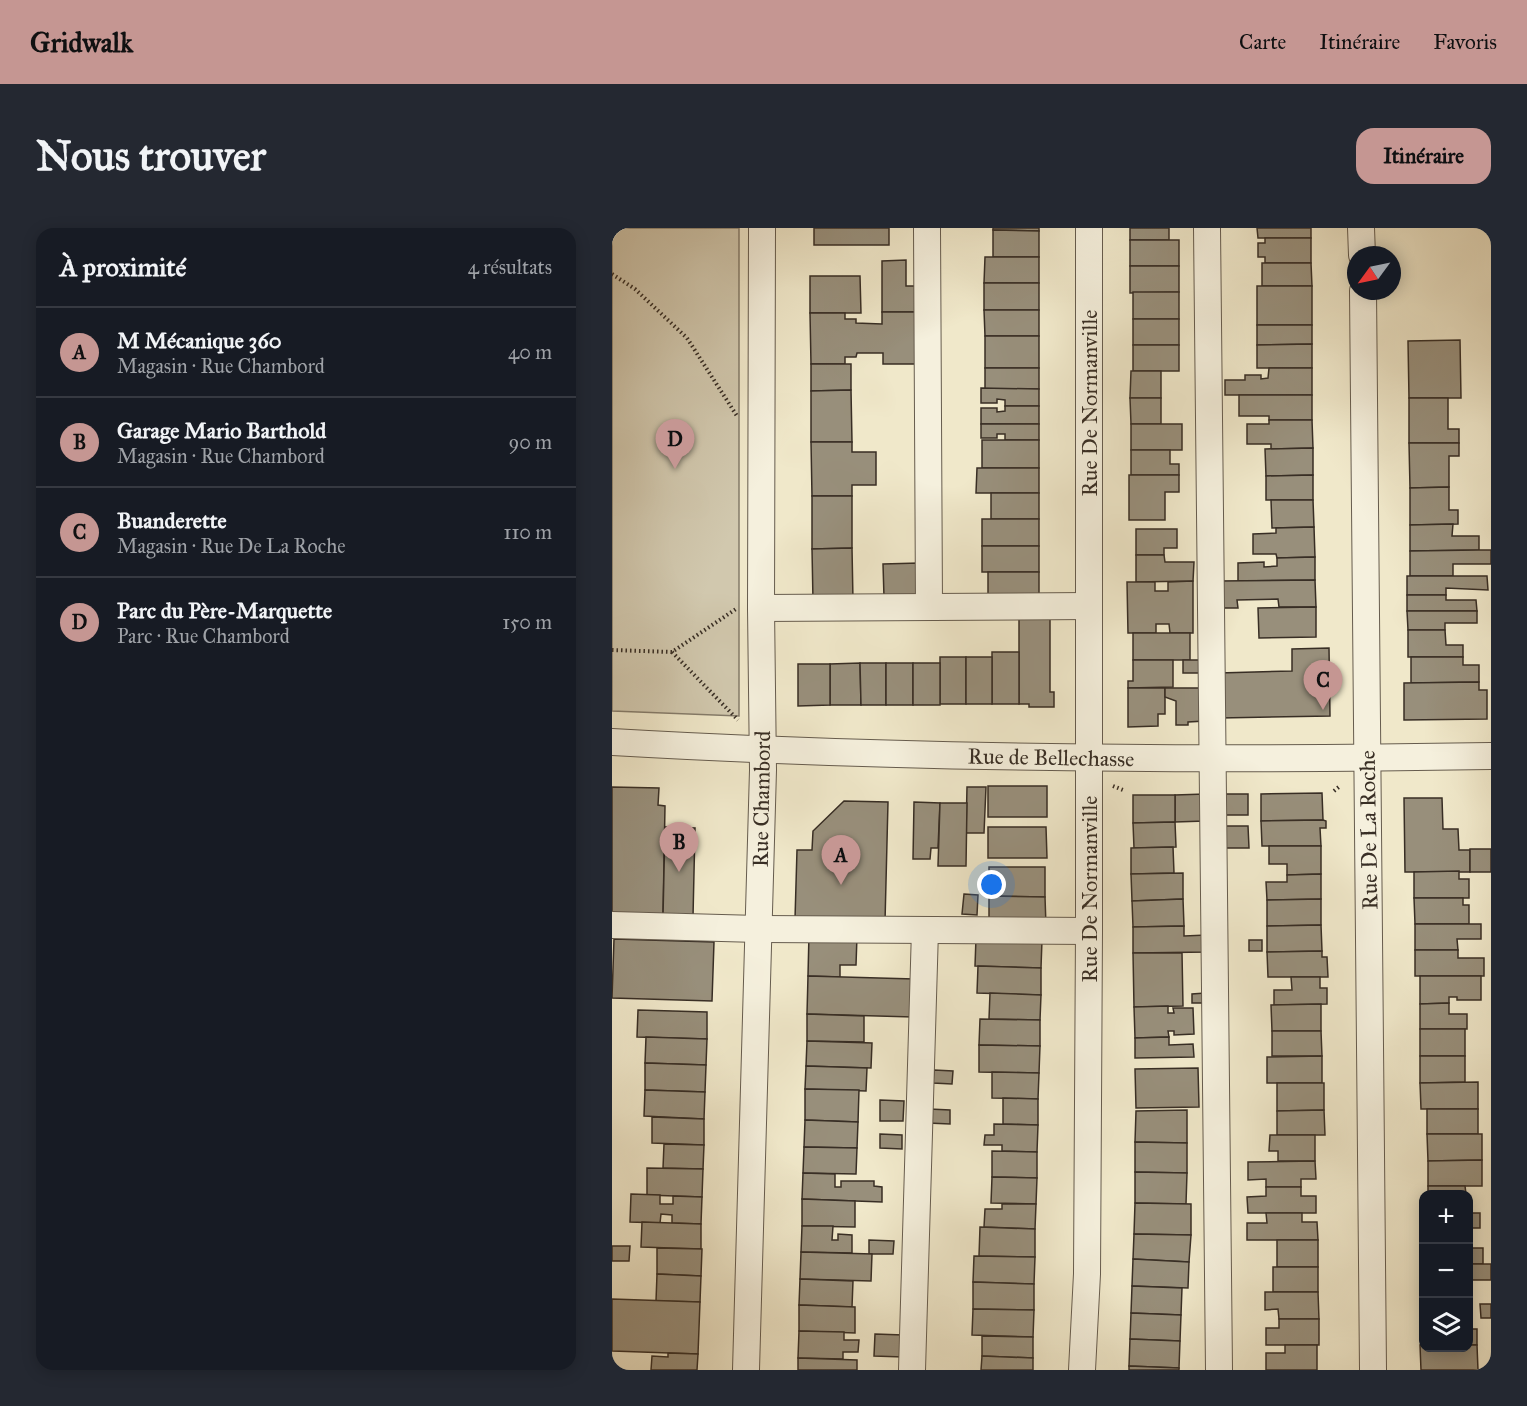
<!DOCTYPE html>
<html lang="fr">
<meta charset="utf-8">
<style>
body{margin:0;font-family:"IM FELL Great Primer",serif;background:#242831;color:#f1f3f6}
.controls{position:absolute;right:18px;bottom:18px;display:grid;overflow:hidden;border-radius:12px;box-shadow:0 3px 15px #0003}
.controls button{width:54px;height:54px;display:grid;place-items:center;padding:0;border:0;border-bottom:2px solid #363941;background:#171b24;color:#f1f3f6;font:30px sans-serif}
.compass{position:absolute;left:735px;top:18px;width:54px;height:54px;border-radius:50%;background:#171b24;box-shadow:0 3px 15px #0003;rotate:237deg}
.you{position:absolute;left:380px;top:657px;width:21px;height:21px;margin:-15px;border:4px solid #fff;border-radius:50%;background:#1a73e8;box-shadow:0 0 0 9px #1a73e833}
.badge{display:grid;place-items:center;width:39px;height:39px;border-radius:50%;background:#c59692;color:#111;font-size:20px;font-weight:700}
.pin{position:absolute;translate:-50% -50px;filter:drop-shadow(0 2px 3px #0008)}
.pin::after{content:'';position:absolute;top:32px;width:21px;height:18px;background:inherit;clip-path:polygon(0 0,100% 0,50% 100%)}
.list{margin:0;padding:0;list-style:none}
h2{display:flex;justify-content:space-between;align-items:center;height:78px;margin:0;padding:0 24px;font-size:26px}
h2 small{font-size:20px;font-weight:400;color:#9ea1a6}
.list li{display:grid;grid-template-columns:39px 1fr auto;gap:18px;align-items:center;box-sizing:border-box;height:90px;padding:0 24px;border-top:2px solid #363941}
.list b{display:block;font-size:22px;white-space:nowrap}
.list p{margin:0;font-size:20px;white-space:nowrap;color:#9ea1a6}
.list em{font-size:20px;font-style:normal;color:#9ea1a6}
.icon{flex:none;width:33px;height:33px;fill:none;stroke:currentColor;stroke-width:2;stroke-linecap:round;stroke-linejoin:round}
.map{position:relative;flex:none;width:879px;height:1142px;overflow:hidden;border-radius:18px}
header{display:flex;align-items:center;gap:36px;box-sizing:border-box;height:84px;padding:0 30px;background:#c59692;color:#111}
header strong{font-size:28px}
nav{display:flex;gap:33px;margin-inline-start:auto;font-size:21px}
.intro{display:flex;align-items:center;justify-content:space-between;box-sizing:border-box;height:144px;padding:0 36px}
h1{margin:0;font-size:42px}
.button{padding:15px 27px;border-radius:18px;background:#c59692;color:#111;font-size:21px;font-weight:700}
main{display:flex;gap:36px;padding:0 36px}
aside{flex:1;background:#171b24;border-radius:18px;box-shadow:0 3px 15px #0003}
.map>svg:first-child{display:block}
.green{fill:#d1c8ae;stroke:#847b6a;stroke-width:1.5}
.building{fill:#988f7b;stroke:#382e25;stroke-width:1.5}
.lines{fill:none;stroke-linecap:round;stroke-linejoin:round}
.minor-casing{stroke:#665c4e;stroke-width:28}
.path{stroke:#382e25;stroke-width:4;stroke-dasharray:1.5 3;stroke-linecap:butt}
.minor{stroke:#f5f0dd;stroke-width:26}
.labels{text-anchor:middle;stroke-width:6;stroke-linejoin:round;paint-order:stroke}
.street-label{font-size:22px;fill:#382e25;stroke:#f5f0dd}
</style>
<header>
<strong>Gridwalk</strong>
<nav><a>Carte</a><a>Itinéraire</a><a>Favoris</a></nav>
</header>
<div class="intro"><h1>Nous trouver</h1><a class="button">Itinéraire</a></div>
<main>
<aside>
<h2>À proximité<small>4 résultats</small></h2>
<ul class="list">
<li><span class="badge">A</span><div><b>M Mécanique 360</b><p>Magasin · Rue Chambord</p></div><em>40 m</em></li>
<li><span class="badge">B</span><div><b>Garage Mario Barthold</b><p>Magasin · Rue Chambord</p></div><em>90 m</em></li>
<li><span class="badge">C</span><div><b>Buanderette</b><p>Magasin · Rue De La Roche</p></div><em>110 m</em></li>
<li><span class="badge">D</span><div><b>Parc du Père-Marquette</b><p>Parc · Rue Chambord</p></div><em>150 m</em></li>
</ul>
</aside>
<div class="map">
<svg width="879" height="1142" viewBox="0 0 879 1142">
<rect width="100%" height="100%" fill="#f0e8ca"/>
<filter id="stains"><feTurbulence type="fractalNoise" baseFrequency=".00333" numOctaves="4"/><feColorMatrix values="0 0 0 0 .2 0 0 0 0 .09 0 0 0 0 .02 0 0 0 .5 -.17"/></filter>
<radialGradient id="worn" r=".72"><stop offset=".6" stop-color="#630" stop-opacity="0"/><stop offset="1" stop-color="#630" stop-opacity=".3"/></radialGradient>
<!-- green -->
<path class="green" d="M0,0H127V488L0,483Z"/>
<!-- building -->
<g class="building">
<rect x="202" y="0" width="75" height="17"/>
<path d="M381,0H427V3L381,2Z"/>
<rect x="518" y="0" width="39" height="12"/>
<path d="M645,0H699V10H646Z"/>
<path d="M381,2L427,3V29H381Z"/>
<path d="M653,10H699V35H653V29H646V15H653Z"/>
<rect x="518" y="12" width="49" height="26"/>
<path d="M373,29H427V55H372Z"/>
<path d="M294,32V58H303V84H270V33Z"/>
<path d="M650,35H699L700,58H650Z"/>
<path d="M518,38H567V64L518,65Z"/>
<path d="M198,48H248L249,85H198Z"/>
<rect x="372" y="55" width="55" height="27"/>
<rect x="645" y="58" width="55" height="39"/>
<rect x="521" y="64" width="46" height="27"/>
<path d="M372,82H427V108H373Z"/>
<path d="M270,84H303V136H271V125H245L244,129H233V136H199L198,85H233V91H244V95L270,96Z"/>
<rect x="521" y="91" width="46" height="26"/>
<path d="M645,97H700V116L645,117Z"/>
<rect x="373" y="108" width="54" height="32"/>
<path d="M848,112L849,170H797L796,113Z"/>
<path d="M700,116V140H645V117Z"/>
<rect x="521" y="117" width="46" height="26"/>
<path d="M199,136H239V162L199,163Z"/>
<rect x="373" y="140" width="54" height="21"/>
<path d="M657,140H700V167H613V152H633V147H649V151L656,150Z"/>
<path d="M519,143H549V170H518Z"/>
<path d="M369,160L427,161V178H393V172L385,171V175H369Z"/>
<path d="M239,162L240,214H199V163Z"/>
<path d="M627,167H700V192H657V188H627Z"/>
<path d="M518,170H549V196H519Z"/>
<path d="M797,170H836V201H847V215H797Z"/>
<path d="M393,178H427V196H369V180H385V184L393,183Z"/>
<path d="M657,192H700L701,220L659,221V216H635V196H657Z"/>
<path d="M369,196H427V212H393V206H385V210H369Z"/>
<rect x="519" y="196" width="51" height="26"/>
<rect x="370" y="212" width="57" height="28"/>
<path d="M199,214H240V224H264V257H240V268H200Z"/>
<path d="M797,215H847V228H837V259L798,260Z"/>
<path d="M701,220V247L654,248L653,221Z"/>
<path d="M519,222H558V236H567V247H519Z"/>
<path d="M365,240H427V265H364Z"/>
<path d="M517,247H567V264H553V292H517Z"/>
<path d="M701,247V272H654V248Z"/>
<path d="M837,259V282H846V296L798,297V260Z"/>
<rect x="379" y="265" width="48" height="26"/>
<path d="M200,268H240V320L200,321Z"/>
<path d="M659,272H701L702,299L660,300Z"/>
<rect x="370" y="291" width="57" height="27"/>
<path d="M841,296L840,308H867V322L798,323V297Z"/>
<path d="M702,299L703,329L665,330L664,326H641V306L664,305V300Z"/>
<path d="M524,301H565V320H552V327H524Z"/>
<rect x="370" y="318" width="57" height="26"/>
<path d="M240,320L241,373H201L200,321Z"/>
<path d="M867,322H879V336H841V348H798V323Z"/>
<path d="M524,327H552L553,334H582L581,353L524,354Z"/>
<path d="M703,329V352L626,353V335L652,334V339L665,338V330Z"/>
<path d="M307,335L308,369H272L271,336Z"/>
<rect x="376" y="344" width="51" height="27"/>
<path d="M795,348H875L876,362L834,360V367H795Z"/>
<path d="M703,352L704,379H667L666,371L625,372L626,380H606V353Z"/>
<path d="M581,353V405H558L557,396H544V405H516L515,354H543V363H556V354Z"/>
<path d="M795,367H834V372H864L865,383H795Z"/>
<path d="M704,379V409L647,410L646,380Z"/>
<path d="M795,383H865V395H833V402H796Z"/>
<path d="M407,389H438V464H442V479H417V476H407Z"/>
<path d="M796,402H833L834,417H851V429H796Z"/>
<rect x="521" y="405" width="57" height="27"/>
<path d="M717,420L718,488L608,490L607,445L680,443V421Z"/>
<rect x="380" y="424" width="27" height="52"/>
<rect x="328" y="429" width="26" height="47"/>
<rect x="354" y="429" width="26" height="47"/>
<path d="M799,429H851V437H867V454L799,455Z"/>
<path d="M521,432H561V459L516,460V453H521Z"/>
<rect x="571" y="432" width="21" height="13"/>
<path d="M248,435L249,477H218V436Z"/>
<path d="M248,435H274V477H249Z"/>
<rect x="274" y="435" width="27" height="42"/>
<rect x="301" y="435" width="27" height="42"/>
<path d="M186,436H218V477L186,478Z"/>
<path d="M867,454V462H875V491L792,492V455Z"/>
<path d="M516,460H553V486H546V498L516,499Z"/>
<path d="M553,460H593V493L576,494V497H564V473L553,469Z"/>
<rect x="376" y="558" width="59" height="31"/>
<path d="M0,559L47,560L46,577L53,578L51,688L0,687Z"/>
<path d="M355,559H374L372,605H354Z"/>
<path d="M710,565L711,592L649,593V566Z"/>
<path d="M593,566V593L563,594V567Z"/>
<rect x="607" y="566" width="29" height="21"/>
<path d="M521,567H563V594L521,595Z"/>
<path d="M792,570H830L831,601H846L847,622H858V644H793Z"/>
<path d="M232,573L276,574L273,694L183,691L185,622H200L201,603Z"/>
<path d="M302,574L328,575L326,620H319L318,631H301Z"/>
<path d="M328,575H355L354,638H326Z"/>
<path d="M711,592L714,593V600H708L709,618H650L649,593Z"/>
<path d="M563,594L564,619L522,620L521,595Z"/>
<path d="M614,598H636L637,620H614Z"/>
<path d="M53,599L83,600L81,689L51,688Z"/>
<path d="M376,599H434L435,630H376Z"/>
<path d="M657,618H709V646L675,647V636H657Z"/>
<path d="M561,619L562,645L519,646V620Z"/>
<rect x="858" y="621" width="21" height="23"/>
<path d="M377,639H433V669L377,668Z"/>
<path d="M847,643V651H857V670H802V644Z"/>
<path d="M571,645V671L520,673L519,646Z"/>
<path d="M709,646V671L655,672L654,654H675V647Z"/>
<path d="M352,666L366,667L365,687L350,686Z"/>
<path d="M377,668L433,669L434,698H377Z"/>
<path d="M802,670H851V677H857V696H803Z"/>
<path d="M571,671L572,698L521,699L520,673Z"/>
<path d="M709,671V697L655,698V672Z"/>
<path d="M803,696H869V711H845L846,722H803Z"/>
<path d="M709,697L710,723L655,724V698Z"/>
<path d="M572,698V708L595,707L596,724L521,725V699Z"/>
<path d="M197,706L245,708L244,737H228V749L196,748Z"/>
<path d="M364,710L430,712L429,740L363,738Z"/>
<path d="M2,711L102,714L100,773L0,770Z"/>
<rect x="637" y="712" width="13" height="11"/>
<path d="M803,722H846V730H872V748H803Z"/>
<path d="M710,723V729H715L716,749H656L655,724Z"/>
<path d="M521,725H570L571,778L522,779Z"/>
<path d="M366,738L429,740V767L365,765Z"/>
<path d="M196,748L302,751L301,789L195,786Z"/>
<path d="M808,748H869V772H845V769H837V775L808,776Z"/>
<path d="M679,749H708V760H715V776L662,777V762H680Z"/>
<path d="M378,765L429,767L428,792L377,791Z"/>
<path d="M593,765L594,775H580V766Z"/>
<path d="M837,775V786H855V801H808V776Z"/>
<path d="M709,776V803H660L659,777Z"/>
<path d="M556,778V785H562L561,780H581L582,806L562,807V803H556L557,809L523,810L522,779Z"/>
<path d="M26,782L95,784V811L25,809Z"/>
<path d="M195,786L252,788V814L195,813Z"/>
<path d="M368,791L428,792V818L367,817Z"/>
<rect x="808" y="801" width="45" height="27"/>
<path d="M660,803H709L710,828H660Z"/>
<path d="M34,809L95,811L94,837L33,835Z"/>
<path d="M557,809V817L581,816L582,829L523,830V810Z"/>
<path d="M195,813L260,815L259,840L194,838Z"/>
<path d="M367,817L428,818L427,845L367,844Z"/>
<path d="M710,828V855H655V829Z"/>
<path d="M808,828H853V854L808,855Z"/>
<path d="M33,835L94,837L93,864L33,862Z"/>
<path d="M194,838L255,840L254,863L193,861Z"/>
<path d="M586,840L587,879L524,880L523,841Z"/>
<path d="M322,842L341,843L340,856L321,855Z"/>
<path d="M380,844L427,845L426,871L380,870Z"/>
<path d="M866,854V881H809L808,855Z"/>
<path d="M665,855H712V882L665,883Z"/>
<path d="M193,861L247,862L246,894L193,892Z"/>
<path d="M33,862L93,864L92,891L32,888Z"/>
<path d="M391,870L426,871V897L391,896Z"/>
<path d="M268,872L292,873L291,893H268Z"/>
<path d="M317,881L338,882V896L316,895Z"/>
<rect x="815" y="881" width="51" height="25"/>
<path d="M575,882V915L523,914L524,883Z"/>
<path d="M712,882L713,907H665V883Z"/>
<path d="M40,889L92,891V917L40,915Z"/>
<path d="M193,892L246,894L245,920L192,919Z"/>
<path d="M382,896L426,897L425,924L390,923V917H372L373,907H382Z"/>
<path d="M268,906L290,907V921L268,920Z"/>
<path d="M815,906H870V932L816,933Z"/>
<path d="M658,907H703V933H666V923H657Z"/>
<path d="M523,914L575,915V945L523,944Z"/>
<path d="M52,916L92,917L91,941L51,940Z"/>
<path d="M192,919L245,920L244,946L191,945Z"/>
<path d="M380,923L425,924V950L380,949Z"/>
<path d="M870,932V958H816V933Z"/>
<path d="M703,933L704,951H689V959H654V951L636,952V934Z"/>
<path d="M35,940L91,941L90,969L35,967Z"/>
<path d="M523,944L575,945L574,976L523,975Z"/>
<path d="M191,945L223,946V959H229V953H262V958L270,959V974L190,971Z"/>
<path d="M380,949L425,950L424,976L379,975Z"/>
<path d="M816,958H853L854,966H816Z"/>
<path d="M654,959H689V968H704V985H636L635,969L654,968Z"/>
<path d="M19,966L48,967V976H61V968L90,969L89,996L60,995V987L49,986L48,995L18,994Z"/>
<path d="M190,971L243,973V999L190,998Z"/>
<path d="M523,975L579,976V1007L522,1006Z"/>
<path d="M390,976H424L423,1001L372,999L373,981H390Z"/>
<path d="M654,985H690V994H705L706,1012H635V995H655Z"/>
<path d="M856,985H868V1000H858V1012H856Z"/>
<path d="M30,994L89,996V1021L29,1019Z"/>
<path d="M190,998H221L220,1012H226V1006L240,1007V1025L189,1024Z"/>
<path d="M368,999L423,1001V1029L367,1028Z"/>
<path d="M522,1006L579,1007L577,1034L521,1031Z"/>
<path d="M257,1012L282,1013L281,1026H257Z"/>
<rect x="665" y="1012" width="41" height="27"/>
<path d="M856,1012H858V1020H871V1036H856Z"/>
<path d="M0,1018H18L17,1033H0Z"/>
<path d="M45,1020L90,1021L89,1048L45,1046Z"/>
<path d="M189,1024L260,1026L259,1053L188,1051Z"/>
<path d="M362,1028L423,1029L422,1056L361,1054Z"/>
<path d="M521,1031L577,1034L576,1060L520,1058Z"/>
<path d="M856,1036H879V1052H858L856,1064Z"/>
<rect x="661" y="1039" width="45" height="25"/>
<path d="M45,1046L89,1048L88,1074L44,1073Z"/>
<path d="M188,1051L241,1053L240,1079L187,1077Z"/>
<path d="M361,1054L422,1056V1082L361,1081Z"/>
<path d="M520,1058L570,1060L569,1087L519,1085Z"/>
<path d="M653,1064H706L707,1091H667L666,1081L653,1082Z"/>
<path d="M0,1071L88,1074L86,1126L0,1123Z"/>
<path d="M868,1076H879V1090H869Z"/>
<path d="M187,1077L243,1079V1105L187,1103Z"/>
<path d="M361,1081L422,1082L421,1109L360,1107Z"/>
<path d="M519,1085L569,1087L568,1113L518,1111Z"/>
<path d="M667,1091H707V1117H654V1100H667Z"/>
<rect x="856" y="1101" width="9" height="16"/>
<path d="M187,1103L232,1104V1112H247L246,1124H231V1131L186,1130Z"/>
<path d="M263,1106L291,1107V1129L262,1128Z"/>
<path d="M370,1108L421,1109V1130L370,1128Z"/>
<path d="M518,1111L568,1113L567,1140L517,1138Z"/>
<path d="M673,1117H705V1142H654V1125H673Z"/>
<path d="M808,1117H812V1120H856V1117H865L866,1142H809Z"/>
<path d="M56,1125L86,1126L85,1142H39L40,1128L56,1129Z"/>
<path d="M370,1128L421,1130V1142H369Z"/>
<path d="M186,1130L245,1132V1142H186Z"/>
<path d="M517,1138L567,1140V1142H517Z"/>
</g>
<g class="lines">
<defs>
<g id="minor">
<path d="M315,0L317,378"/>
<path d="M595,0L607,1142"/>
<path d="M749,0L750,27"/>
<path d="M751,63L761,1142"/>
<path d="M149,380L477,378"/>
<path d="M0,514C293,531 586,533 879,528"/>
<path d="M0,697L146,701L477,703"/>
<path d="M134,1142L151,542L149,380L150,0"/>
<path d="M300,1142L313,702"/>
<path d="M470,1142L475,1046L477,703V0"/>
</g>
</defs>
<!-- minor casing -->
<use href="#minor" class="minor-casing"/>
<!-- path -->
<g class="path">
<path d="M0,46L23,61L75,110L125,188"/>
<path d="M0,422L60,424L124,381"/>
<path d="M60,424L126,492"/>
<path d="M501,558L511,562"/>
<path d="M722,563L728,558"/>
</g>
<!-- minor -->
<use href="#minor" class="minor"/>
</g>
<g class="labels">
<!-- street labels -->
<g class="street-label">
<text transform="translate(477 175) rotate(-90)" y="8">Rue De Normanville</text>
<text transform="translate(439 529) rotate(1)" y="8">Rue de Bellechasse</text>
<text transform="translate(149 571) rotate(-89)" y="8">Rue Chambord</text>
<text transform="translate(756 602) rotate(-91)" y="8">Rue De La Roche</text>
<text transform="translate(477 661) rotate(-90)" y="8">Rue De Normanville</text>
</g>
</g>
<rect width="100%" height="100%" filter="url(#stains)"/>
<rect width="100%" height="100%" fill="url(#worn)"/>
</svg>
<div class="controls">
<button>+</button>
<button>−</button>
<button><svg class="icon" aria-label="layers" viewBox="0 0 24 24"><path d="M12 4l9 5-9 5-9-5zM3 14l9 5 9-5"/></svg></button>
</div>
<svg class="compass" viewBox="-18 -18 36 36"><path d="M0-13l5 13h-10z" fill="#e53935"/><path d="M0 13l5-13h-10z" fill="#9ea1a6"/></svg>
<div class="you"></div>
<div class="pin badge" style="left:229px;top:657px">A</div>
<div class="pin badge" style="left:67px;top:644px">B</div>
<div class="pin badge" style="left:711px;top:482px">C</div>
<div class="pin badge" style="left:63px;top:241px">D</div>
</div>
</main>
